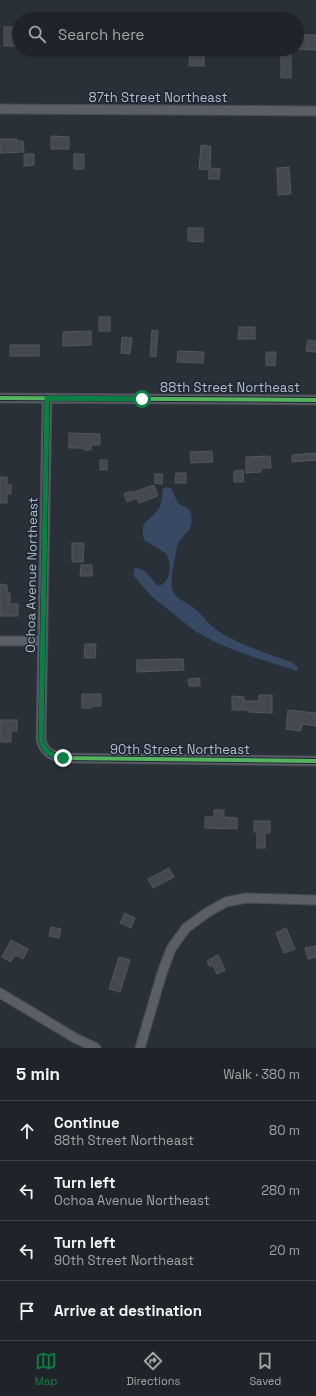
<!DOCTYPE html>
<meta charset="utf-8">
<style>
body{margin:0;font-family:"Space Grotesk",sans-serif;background:#282c32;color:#f1f3f6}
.stop{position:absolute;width:12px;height:12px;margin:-9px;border:3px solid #0b8043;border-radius:50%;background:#fff}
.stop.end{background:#0b8043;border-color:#fff;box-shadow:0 1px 4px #0008}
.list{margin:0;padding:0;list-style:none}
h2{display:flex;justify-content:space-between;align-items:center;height:52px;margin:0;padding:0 16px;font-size:17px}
h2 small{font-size:13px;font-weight:400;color:#a2a4a8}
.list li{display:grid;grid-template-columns:26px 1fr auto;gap:12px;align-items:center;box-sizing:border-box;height:60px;padding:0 16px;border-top:1px solid #3d4147}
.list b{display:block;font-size:15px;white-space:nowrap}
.list p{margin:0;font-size:13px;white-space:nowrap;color:#a2a4a8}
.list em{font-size:13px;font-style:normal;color:#a2a4a8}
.icon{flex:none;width:22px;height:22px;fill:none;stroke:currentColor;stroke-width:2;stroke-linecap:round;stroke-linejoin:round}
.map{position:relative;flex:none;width:316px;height:1048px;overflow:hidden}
.search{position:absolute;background:#20242a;box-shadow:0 1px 3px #0004;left:12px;right:12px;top:12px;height:44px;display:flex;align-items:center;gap:10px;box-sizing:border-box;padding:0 14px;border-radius:22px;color:#a2a4a8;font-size:15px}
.sheet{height:292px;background:#20242a}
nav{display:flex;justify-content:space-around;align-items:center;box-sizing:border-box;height:56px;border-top:1px solid #3d4147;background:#20242a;font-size:11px;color:#a2a4a8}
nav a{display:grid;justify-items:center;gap:2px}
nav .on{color:#0b8043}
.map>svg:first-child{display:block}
.water{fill:#384963}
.building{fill:#444950;stroke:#52575f}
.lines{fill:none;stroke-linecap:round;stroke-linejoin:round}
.street-casing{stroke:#484c53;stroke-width:11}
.street{stroke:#5a5e66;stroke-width:9}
.cycleway-casing{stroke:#1d2633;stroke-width:6}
.cycleway{stroke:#56b35d;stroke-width:4}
.route{stroke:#0b8043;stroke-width:5}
.labels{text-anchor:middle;stroke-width:3;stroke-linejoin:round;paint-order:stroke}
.street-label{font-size:13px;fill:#b4bcc9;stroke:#1d2633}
</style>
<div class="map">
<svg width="316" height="1048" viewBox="0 0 316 1048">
<rect width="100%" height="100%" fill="#2a3038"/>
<!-- water -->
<path class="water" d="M166,487L171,488L178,503L190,510C197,535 179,532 176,551C175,561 168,584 174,593C178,600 188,603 194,608C201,613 206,621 213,627C232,643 269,654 292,662L298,668L297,671L250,656L219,644L195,631L151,596L134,576V569L137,568L145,571L158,586C170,584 173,564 166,554C162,550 150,544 144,540C139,519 150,523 159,508C162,502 162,495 163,489Z"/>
<!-- building -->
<g class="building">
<rect x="4" y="27" width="12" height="19"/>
<path d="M297,33H304V35H316V50L297,49Z"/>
<path d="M190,49H204V66H189Z"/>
<rect x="281" y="53" width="10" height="25"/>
<path d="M51,136L69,137V149H51Z"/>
<path d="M0,139H17V141H23L24,152L0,153Z"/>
<path d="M201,145L211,146L210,168L220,169L219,179H209V170L199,169Z"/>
<path d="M24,154H34V165L24,166Z"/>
<rect x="74" y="154" width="10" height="15"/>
<path d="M289,167L291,194L278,195L277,168Z"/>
<path d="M188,228H203V242L188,241Z"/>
<rect x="99" y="317" width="11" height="14"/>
<path d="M239,327H255V339H238Z"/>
<path d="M152,330L158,331L156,357L150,356Z"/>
<path d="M91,331V345L63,346V332Z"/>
<path d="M122,337L132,338L130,354L121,353Z"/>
<path d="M308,340L316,341V352L306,351Z"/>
<rect x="10" y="345" width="29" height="11"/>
<path d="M178,351L204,352L203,363L177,362Z"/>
<path d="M266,352H276L275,366L266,365Z"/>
<path d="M69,433L100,434V445H91V450H84V448H69Z"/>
<path d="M212,451L213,462L191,463L190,452Z"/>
<path d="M316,453V460L292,462V455Z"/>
<path d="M270,456L271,468H261V472L246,473V457Z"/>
<rect x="100" y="460" width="7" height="10"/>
<path d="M243,470L244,482H234V471Z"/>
<path d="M176,473H186V483H175Z"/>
<path d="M155,474H163L162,484L155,483Z"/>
<path d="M0,477H7V485H11V494H7V503H0Z"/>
<path d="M154,485L158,496L139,503L137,498L127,502L124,494L131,491V493Z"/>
<path d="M72,543H84L83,562H72Z"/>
<path d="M81,565H92V576H80Z"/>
<path d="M0,584L7,585V593H10V604H18V616H0Z"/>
<path d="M85,644H96L95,658H84Z"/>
<path d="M181,659H183L184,670L137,672V660Z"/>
<path d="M200,678V686H189L188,679Z"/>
<path d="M82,694H101V706H91V708H82Z"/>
<path d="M259,695H272V713L248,712V710H232V696L244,697V701H259Z"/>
<path d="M288,710L316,713V726L302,724L301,731L286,729Z"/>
<path d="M0,720H17V731H11V742H0Z"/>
<path d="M214,810H224V817L237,818V829L205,828V817H214Z"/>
<path d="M254,821H270V833H265V848H257V832H254Z"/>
<path d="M169,868L174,877L153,888L148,879Z"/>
<path d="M125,913L135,918L131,928L120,923Z"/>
<path d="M51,927L61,929L59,938L49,936Z"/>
<path d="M286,928L295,949L284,953L276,933Z"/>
<path d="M11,940L28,949L23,959L15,955L11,962L2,957Z"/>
<path d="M316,946V957L308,959L305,948Z"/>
<path d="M218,955L225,970L217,974L213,965L210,967L207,961Z"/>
<path d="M119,957L130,960L120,992L109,989Z"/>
</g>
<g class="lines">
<defs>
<g id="street">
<path d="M0,109L316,111"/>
<path d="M0,398L316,400"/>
<path d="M47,398L41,740C44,752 52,756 63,758L316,761"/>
<path d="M0,641H43"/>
<path d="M0,993L75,1038L96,1048"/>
<path d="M140,1048L162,973L171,949L186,928L208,912L226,902L246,898L316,900"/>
</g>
</defs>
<!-- street casing -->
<use href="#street" class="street-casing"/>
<!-- street -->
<use href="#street" class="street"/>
<defs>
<g id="cycleway">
<path d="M0,398L316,400"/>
<path d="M47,398L41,740C44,752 52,756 63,758L316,761"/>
</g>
</defs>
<!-- cycleway casing -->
<use href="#cycleway" class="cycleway-casing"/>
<!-- cycleway -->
<use href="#cycleway" class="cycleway"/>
</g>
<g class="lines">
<!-- route -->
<path class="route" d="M63,758C52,756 44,752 41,740L47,398L142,399"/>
</g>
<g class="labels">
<!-- street labels -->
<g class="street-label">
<text x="158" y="102">87th Street Northeast</text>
<text x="230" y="392">88th Street Northeast</text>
<text transform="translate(31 575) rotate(-89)" y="5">Ochoa Avenue Northeast</text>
<text x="180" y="754">90th Street Northeast</text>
</g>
</g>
</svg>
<div class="stop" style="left:142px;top:399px"></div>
<div class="stop end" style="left:63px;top:758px"></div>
<div class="search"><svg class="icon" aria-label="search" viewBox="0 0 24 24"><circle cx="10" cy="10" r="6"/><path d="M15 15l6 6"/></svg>Search here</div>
</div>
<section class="sheet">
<h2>5 min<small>Walk · 380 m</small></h2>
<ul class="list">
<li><svg class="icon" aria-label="ahead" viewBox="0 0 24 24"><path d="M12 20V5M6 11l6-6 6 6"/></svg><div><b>Continue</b><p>88th Street Northeast</p></div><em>80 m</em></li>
<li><svg class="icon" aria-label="left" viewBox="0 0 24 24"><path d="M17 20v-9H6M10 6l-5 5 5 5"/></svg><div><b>Turn left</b><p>Ochoa Avenue Northeast</p></div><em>280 m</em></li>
<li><svg class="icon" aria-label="left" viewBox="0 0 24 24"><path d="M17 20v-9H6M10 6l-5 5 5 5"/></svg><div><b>Turn left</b><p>90th Street Northeast</p></div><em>20 m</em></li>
<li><svg class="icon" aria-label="arrive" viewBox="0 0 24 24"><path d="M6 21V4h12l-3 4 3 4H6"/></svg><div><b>Arrive at destination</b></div></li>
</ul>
</section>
<nav>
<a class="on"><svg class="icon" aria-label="map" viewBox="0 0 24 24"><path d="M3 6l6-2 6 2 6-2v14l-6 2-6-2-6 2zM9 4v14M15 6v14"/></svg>Map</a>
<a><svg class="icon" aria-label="directions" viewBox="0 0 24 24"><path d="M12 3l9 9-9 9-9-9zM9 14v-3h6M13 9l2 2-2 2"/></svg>Directions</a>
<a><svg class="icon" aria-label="saved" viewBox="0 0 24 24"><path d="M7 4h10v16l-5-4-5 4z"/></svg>Saved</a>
</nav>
